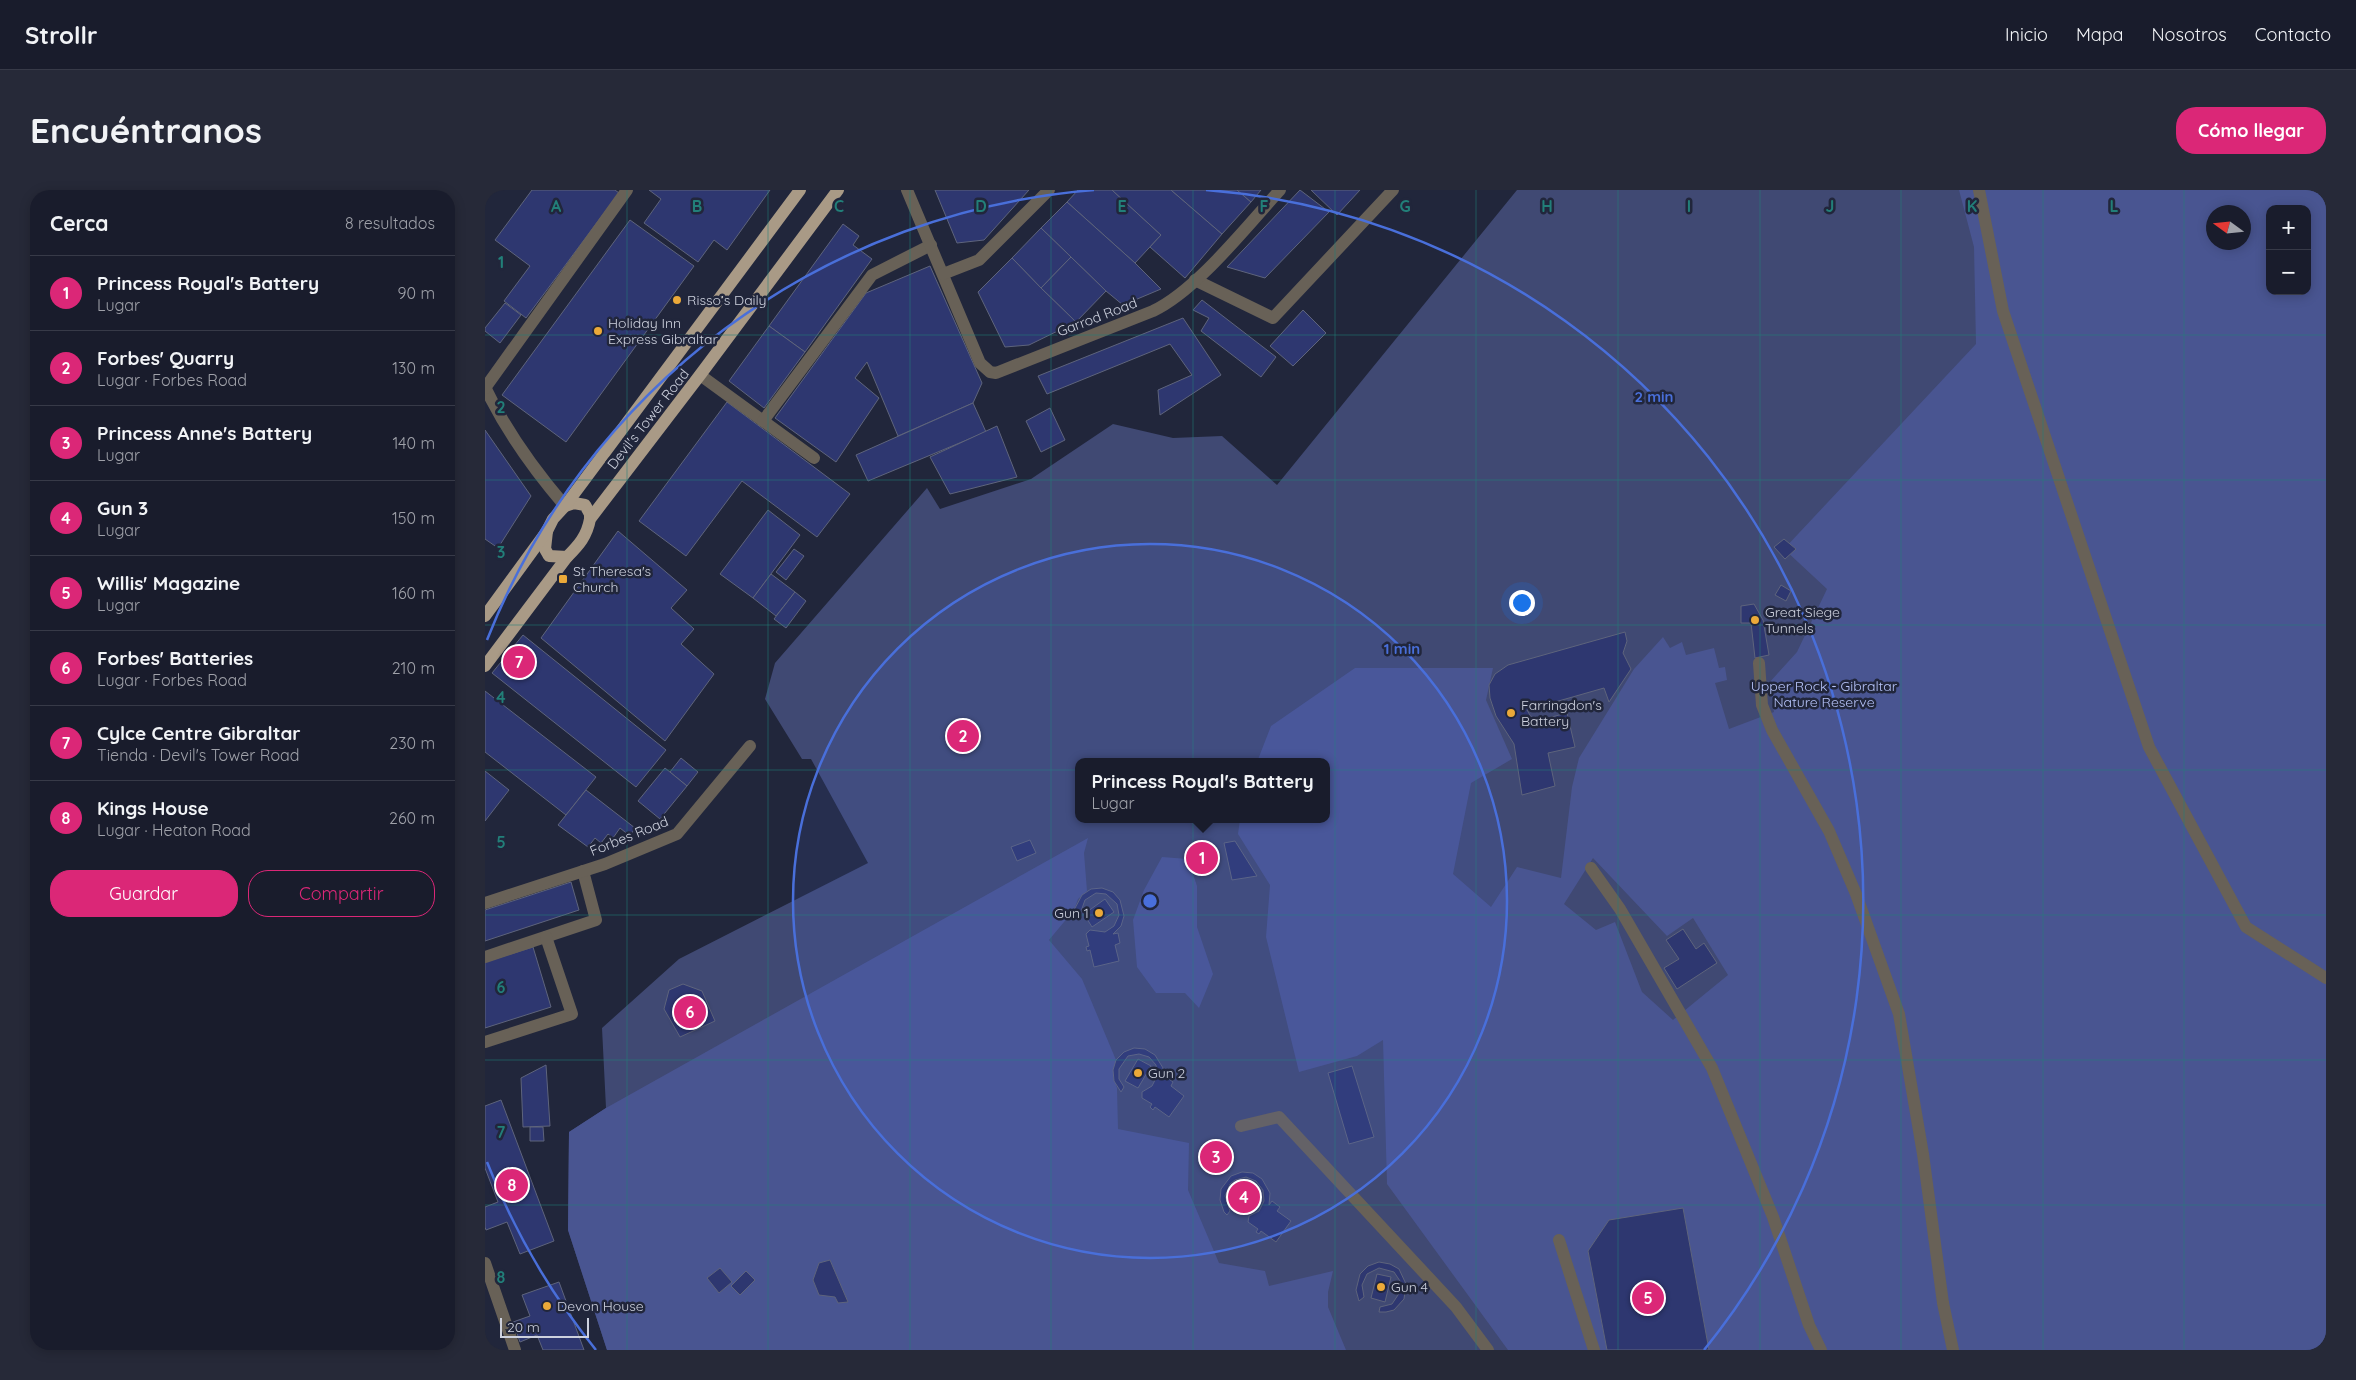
<!DOCTYPE html>
<html lang="es">
<meta charset="utf-8">
<style>
body{margin:0;font-family:Quicksand,sans-serif;background:#262938;color:#f1f3f6}
.controls{position:absolute;right:15px;top:15px;display:grid;overflow:hidden;border-radius:10px;box-shadow:0 2px 12px #0003}
.controls button{width:45px;height:45px;display:grid;place-items:center;padding:0;border:0;border-bottom:1px solid #373a48;background:#191c2c;color:#f1f3f6;font:25px sans-serif}
.compass{position:absolute;left:1721px;top:15px;width:45px;height:45px;border-radius:50%;background:#191c2c;box-shadow:0 2px 12px #0003;rotate:285deg}
.scale{position:absolute;left:15px;bottom:12px;width:89px;box-sizing:border-box;padding-left:5px;border:2px solid #cdd1de;border-top:0;font-size:14px;line-height:18px;white-space:nowrap;color:#cdd1de;-webkit-text-stroke:4px #21263b;paint-order:stroke}
.you{position:absolute;left:1036px;top:412px;width:18px;height:18px;margin:-12px;border:4px solid #fff;border-radius:50%;background:#1a73e8;box-shadow:0 0 0 8px #1a73e833}
.badge{display:grid;place-items:center;width:32px;height:32px;border-radius:50%;background:#db2777;color:#fff;font-size:16px;font-weight:700}
.pin{position:absolute;translate:-50% -50%;border:2px solid #fff;box-shadow:0 1px 5px #0006}
.popup{position:absolute;left:590px;top:568px;width:255px;height:65px;box-sizing:border-box;display:grid;place-content:center;border-radius:10px;background:#191c2c;filter:drop-shadow(0 1px 4px #0005);font-size:16px;white-space:nowrap;color:#9fa1a9}
.popup b{font-size:19px;color:#f1f3f6}
.popup::after{content:'';position:absolute;left:50%;top:100%;margin-left:-10px;border:10px solid transparent;border-top-color:#191c2c}
.list{margin:0;padding:0;list-style:none}
h2{display:flex;justify-content:space-between;align-items:center;height:65px;margin:0;padding:0 20px;font-size:21px}
h2 small{font-size:16px;font-weight:400;color:#9fa1a9}
.list li{display:grid;grid-template-columns:32px 1fr auto;gap:15px;align-items:center;box-sizing:border-box;height:75px;padding:0 20px;border-top:1px solid #373a48}
.list b{display:block;font-size:19px;white-space:nowrap}
.list p{margin:0;font-size:16px;white-space:nowrap;color:#9fa1a9}
.list em{font-size:16px;font-style:normal;color:#9fa1a9}
.actions{display:flex;gap:10px;padding:15px 20px}
.actions a{flex:1;padding:11px 0;border:1px solid #db2777;border-radius:20px;text-align:center;font-size:18px;color:#db2777}
.actions .main{background:#db2777;color:#fff}
.map{position:relative;flex:none;width:1841px;height:1160px;overflow:hidden;border-radius:20px}
header{display:flex;align-items:center;gap:30px;box-sizing:border-box;height:70px;padding:0 25px;background:#191c2c;border-bottom:1px solid #373a48}
header strong{font-size:24px}
nav{display:flex;gap:28px;margin-inline-start:auto;font-size:18px}
.intro{display:flex;align-items:center;justify-content:space-between;box-sizing:border-box;height:120px;padding:0 30px}
h1{margin:0;font-size:35px}
.button{padding:12px 22px;border-radius:20px;background:#db2777;color:#fff;font-size:18px;font-weight:700}
main{display:flex;gap:30px;padding:0 30px}
aside{flex:1;background:#191c2c;border-radius:20px;box-shadow:0 2px 12px #0003}
.map>svg:first-child{display:block}
.green{fill:#404973;fill-rule:evenodd}
.forest{fill:#495591;fill-rule:evenodd}
.building{fill:#2e3770;stroke:#5e647c}
.lines{fill:none;stroke-linecap:round;stroke-linejoin:round}
.lane{stroke:#686157;stroke-width:12}
.street{stroke:#686157;stroke-width:12}
.primary{stroke:#a99a86;stroke-width:12}
.grid{fill:none;stroke:#227f79;stroke-width:1;stroke-opacity:0.55}
.ring{fill:none;stroke:#496fda;stroke-width:2.5}
.poi-dot{fill:#eba939;stroke:#21263b;stroke-width:2}
.labels{text-anchor:middle;stroke-width:5;stroke-linejoin:round;paint-order:stroke}
.poi-label{font-size:14px;fill:#cdd1de;stroke:#21263b;text-anchor:start}
.street-label{font-size:14px;fill:#cdd1de;stroke:#21263b}
.park-label{font-size:14px;fill:#b6c3f9;stroke:#21263b}
.grid-label{font-size:16px;text-anchor:middle;font-weight:bold;fill:#227f79;stroke:#21263b;stroke-width:5;stroke-linejoin:round;paint-order:stroke}
.centre{fill:#496fda;stroke:#21263b;stroke-width:2.5}
.ring-label{font-size:15px;text-anchor:middle;font-weight:bold;fill:#496fda;stroke:#21263b;stroke-width:5;stroke-linejoin:round;paint-order:stroke}
</style>
<header>
<strong>Strollr</strong>
<nav><a>Inicio</a><a>Mapa</a><a>Nosotros</a><a>Contacto</a></nav>
</header>
<div class="intro"><h1>Encuéntranos</h1><a class="button">Cómo llegar</a></div>
<main>
<aside>
<h2>Cerca<small>8 resultados</small></h2>
<ul class="list">
<li><span class="badge">1</span><div><b>Princess Royal's Battery</b><p>Lugar</p></div><em>90 m</em></li>
<li><span class="badge">2</span><div><b>Forbes' Quarry</b><p>Lugar · Forbes Road</p></div><em>130 m</em></li>
<li><span class="badge">3</span><div><b>Princess Anne's Battery</b><p>Lugar</p></div><em>140 m</em></li>
<li><span class="badge">4</span><div><b>Gun 3</b><p>Lugar</p></div><em>150 m</em></li>
<li><span class="badge">5</span><div><b>Willis' Magazine</b><p>Lugar</p></div><em>160 m</em></li>
<li><span class="badge">6</span><div><b>Forbes' Batteries</b><p>Lugar · Forbes Road</p></div><em>210 m</em></li>
<li><span class="badge">7</span><div><b>Cylce Centre Gibraltar</b><p>Tienda · Devil's Tower Road</p></div><em>230 m</em></li>
<li><span class="badge">8</span><div><b>Kings House</b><p>Lugar · Heaton Road</p></div><em>260 m</em></li>
</ul>
<div class="actions"><a class="main">Guardar</a><a>Compartir</a></div>
</aside>
<div class="map">
<svg width="1841" height="1160" viewBox="0 0 1841 1160">
<rect width="100%" height="100%" fill="#21263b"/>
<!-- green -->
<path class="green" d="M1032,0H1841V1160H122L83,1040L84,942L121,918L117,838L194,769L383,673L326,569H317L280,509L290,473L442,298L455,319L546,289L628,234L688,248L737,246L792,295ZM1785,19H1822V101H1785ZM1728,22H1758V52H1728ZM593,572H841V629H593Z"/>
<!-- forest -->
<g class="forest">
<path d="M1474,0H1841V1160H1023L902,994L898,850L872,866L814,882L781,747L785,695L753,644L755,629H841V572H772L786,536L870,478H1008L1001,510L1027,569L986,593L968,684L1006,717L1032,677L1076,688L1087,597L1094,568L1149,479L1178,447L1185,458L1197,452L1201,465L1229,458L1234,478L1240,477L1242,490L1230,493L1244,539L1289,522L1284,493L1312,462L1342,399L1299,359L1491,154L1489,57ZM1785,19H1822V101H1785ZM1728,22H1758V52H1728ZM1108,668L1182,746L1208,728L1243,785L1188,830L1157,802L1130,732L1111,740L1079,714Z"/>
<path d="M603,648L599,663L602,701L593,709L589,720L564,750L597,789L631,870L628,886L632,898L633,939L704,953L703,1000L734,1073L780,1081L784,1096L848,1081L843,1102V1117L861,1160H122L83,1040L84,942L121,918Z"/>
<path d="M677,667L703,669L712,696V737L728,784L714,818L700,803H671L652,777L648,730L659,700Z"/>
</g>
<!-- building -->
<g class="building">
<path d="M47,0H130L134,3L41,128L19,111L45,76L10,50Z"/>
<path d="M164,0H285L242,60L229,50L213,72L159,33L176,9Z"/>
<path d="M450,0H544L499,50L472,53Z"/>
<path d="M593,0H627L676,45L650,73L582,12Z"/>
<path d="M627,0H686L737,44L700,88L665,57L676,45Z"/>
<path d="M686,0H752L766,12L737,44Z"/>
<path d="M752,0H776L766,12Z"/>
<path d="M815,0L844,22L780,88L742,77Z"/>
<path d="M826,0H875L852,25Z"/>
<path d="M582,12L650,73L676,99L638,115L621,101L556,38Z"/>
<path d="M145,30L209,76L81,252L17,205Z"/>
<path d="M358,34L374,46L368,55L387,69L320,162L284,136Z"/>
<path d="M556,38L586,67L556,98L527,68Z"/>
<path d="M586,67L621,101L591,132L556,98Z"/>
<path d="M527,68L556,98L591,132L544,155L520,157L493,102Z"/>
<path d="M445,76L497,193L488,213L413,246L382,172L370,188L394,208L351,272L290,228L381,103Z"/>
<path d="M717,110L791,167L776,187L716,141L724,128L708,120Z"/>
<path d="M20,113L36,125L15,153L0,141V138Z"/>
<path d="M818,120L841,143L808,176L785,156Z"/>
<path d="M698,128L736,185L675,225L673,200L707,185L685,154L562,204L553,186Z"/>
<path d="M284,136L320,162L279,218L244,191Z"/>
<path d="M242,212L365,304L332,347L257,291L201,366L154,331Z"/>
<path d="M488,213L501,242L383,291L371,265Z"/>
<path d="M565,218L580,250L556,262L541,231Z"/>
<path d="M512,236L532,287L465,304L445,267Z"/>
<path d="M0,240L46,306L13,358L0,349Z"/>
<path d="M283,320L315,345L268,408L235,384Z"/>
<path d="M133,341L202,400L186,418L209,439L196,454L229,484L180,551L56,448Z"/>
<path d="M1299,349L1311,359L1300,369L1289,357Z"/>
<path d="M309,359L319,366L301,390L291,382Z"/>
<path d="M286,384L310,402L291,426L268,408Z"/>
<path d="M1296,395L1306,401L1301,411L1290,405Z"/>
<path d="M310,402L321,411L301,438L289,429Z"/>
<path d="M1269,414L1278,430L1284,465L1270,468L1266,433H1256V416Z"/>
<path d="M1140,442L1142,451L1138,463L1146,479L1124,512L1119,498L1042,520L1046,527L1055,530L1082,523L1090,557L1063,563L1070,596L1037,605L1029,554L1011,526L1005,508L1004,495L1010,484L1023,475Z"/>
<path d="M38,445L181,560L151,597L7,483Z"/>
<path d="M0,501L111,587L81,625L0,562Z"/>
<path d="M196,568L213,582L202,596L185,582Z"/>
<path d="M180,578L202,596L175,629L153,611Z"/>
<path d="M0,581L24,600L0,631Z"/>
<path d="M101,600L150,638L145,646L135,638L128,648L123,644L116,653L110,648L103,657L73,635Z"/>
<path d="M545,650L551,663L532,671L526,657Z"/>
<path d="M750,651L772,686L747,690L739,653Z"/>
<path d="M86,692L94,720L0,751V720Z"/>
<path d="M617,698L628,702L635,710L639,726L636,736L628,744L633,743L635,753L630,755L634,771L609,777L605,760L602,761L601,757L604,756L601,744L605,740L620,742L629,736L634,725L632,714L621,704L611,703L600,710L595,724L589,726V720L597,705L606,699Z"/>
<path d="M620,709L629,722L607,737L599,724Z"/>
<path d="M1198,739L1211,759L1219,753L1232,773L1192,799L1179,778L1194,769L1181,750Z"/>
<path d="M48,757L66,817L0,838V772Z"/>
<path d="M198,794L217,801L230,831L195,847L179,819L184,800Z"/>
<path d="M649,858L660,859L670,865L678,878L677,890L680,886L688,892L686,896L699,906L684,927L670,917L668,920L665,917L667,914L657,908V902L667,896L672,886L671,875L664,867L654,864L643,866L634,879V889L639,897L636,902L629,891L628,880L631,870L639,862Z"/>
<path d="M653,869L666,876L653,898L640,891Z"/>
<path d="M61,875L65,936L38,937L36,888Z"/>
<path d="M867,876L889,947L864,954L843,883Z"/>
<path d="M16,910L69,1051L35,1064L22,1032L1,1040L0,1037V1017L13,1012L0,978V916Z"/>
<path d="M45,937H58L59,951H45Z"/>
<path d="M757,982L768,983L777,989L785,1003L784,1015L787,1011L795,1017L792,1021L806,1031L791,1052L776,1041L774,1044L771,1042L773,1039L763,1032L764,1026L774,1021L779,1011L778,1000L771,991L761,987L750,990L745,994L740,1006L745,1021L742,1025L739,1022L735,1010L736,999L746,986Z"/>
<path d="M758,993L771,999L761,1022L747,1016Z"/>
<path d="M1198,1018L1224,1160H1122L1103,1061L1124,1030Z"/>
<path d="M345,1070L363,1112L353,1113L350,1107L334,1105L328,1090L334,1073Z"/>
<path d="M894,1072L905,1074L914,1079L921,1094L919,1109L909,1120L901,1122H894L895,1117L907,1114L915,1102V1091L909,1082L894,1078L882,1084L877,1095L879,1107L874,1111L871,1100L875,1084L883,1076Z"/>
<path d="M235,1078L247,1092L234,1103L222,1088Z"/>
<path d="M261,1081L270,1090L255,1105L246,1096Z"/>
<path d="M892,1084L906,1087L900,1112L886,1108Z"/>
<path d="M74,1092L99,1160H58L52,1145L35,1152L28,1132L45,1126L37,1105Z"/>
</g>
<g class="lines">
<!-- lane -->
<g class="lane">
<path d="M1494,0L1518,121L1664,557L1761,737L1841,788"/>
<path d="M710,90L788,128L908,0"/>
<path d="M215,185L329,268"/>
<path d="M278,231L387,85L446,55"/>
<path d="M1274,473L1277,515L1287,540L1344,641L1371,704L1414,824L1438,964L1458,1113L1468,1160"/>
<path d="M1106,678L1135,719L1227,878L1288,1027L1324,1135L1336,1160"/>
<path d="M0,767L111,730L98,681"/>
<path d="M0,852L87,824L61,747"/>
<path d="M756,936L794,927L971,1117L1003,1160"/>
<path d="M1074,1050L1109,1160"/>
</g>
<!-- street -->
<g class="street">
<path d="M422,0L495,173L505,182L511,183L668,121C711,101 762,36 795,0"/>
<path d="M458,84L494,70L564,0"/>
<path d="M0,197C20,239 50,281 80,316"/>
<path d="M0,198L142,0"/>
<path d="M0,713L120,674L192,644L265,556"/>
<path d="M0,1073L30,1160"/>
</g>
<!-- primary -->
<g class="primary">
<path d="M80,316L89,313L100,315L105,324V329"/>
<path d="M62,341L60,359L64,366L82,367"/>
<path d="M0,426L62,341L68,329L80,316L315,0"/>
<path d="M0,476L82,367C94,355 102,346 105,329L215,185L353,0"/>
</g>
</g>
<!-- grid -->
<path class="grid" d="M142,0V1160M283,0V1160M425,0V1160M566,0V1160M708,0V1160M850,0V1160M991,0V1160M1133,0V1160M1275,0V1160M1416,0V1160M1558,0V1160M1699,0V1160M0,145H1841M0,290H1841M0,435H1841M0,580H1841M0,725H1841M0,870H1841M0,1015H1841"/>
<!-- distance rings -->
<circle cx="665" cy="711" r="357" fill="#496fda" fill-opacity=".12"/>
<g class="ring">
<circle cx="665" cy="711" r="357"/>
<path d="M111 1160A713 713 0 0 1 2 972M2 450A713 713 0 0 1 609 0M721 0A713 713 0 0 1 1219 1160"/>
</g>
<!-- markers -->
<g class="poi-dot">
<circle cx="192" cy="110" r="5"/>
<circle cx="113" cy="141" r="5"/>
<rect x="73" y="384" width="10" height="10" rx="2.5"/>
<circle cx="1270" cy="430" r="5"/>
<circle cx="1026" cy="523" r="5"/>
<circle cx="614" cy="723" r="5"/>
<circle cx="653" cy="883" r="5"/>
<circle cx="896" cy="1097" r="5"/>
<circle cx="62" cy="1116" r="5"/>
</g>
<g class="labels">
<!-- poi labels -->
<g class="poi-label">
<text x="202" y="115">Risso’s Daily</text>
<text x="123" y="138">Holiday Inn<tspan x="123" dy="16">Express Gibraltar</tspan></text>
<text x="88" y="386">St Theresa's<tspan x="88" dy="16">Church</tspan></text>
<text x="1280" y="427">Great Siege<tspan x="1280" dy="16">Tunnels</tspan></text>
<text x="1036" y="520">Farringdon's<tspan x="1036" dy="16">Battery</tspan></text>
<text x="604" y="728" text-anchor="end">Gun 1</text>
<text x="663" y="888">Gun 2</text>
<text x="906" y="1102">Gun 4</text>
<text x="72" y="1121">Devon House</text>
</g>
<!-- street labels -->
<g class="street-label">
<text transform="translate(612 127) rotate(-21)" y="5">Garrod Road</text>
<text transform="translate(163 229) rotate(-52)" y="5">Devil's Tower Road</text>
<text transform="translate(144 646) rotate(-22)" y="5">Forbes Road</text>
</g>
<!-- park labels -->
<g class="park-label">
<text x="1339" y="501">Upper Rock - Gibraltar<tspan x="1339" dy="16">Nature Reserve</tspan></text>
</g>
</g>
<g class="grid-label">
<text x="71" y="22">A</text>
<text x="212" y="22">B</text>
<text x="354" y="22">C</text>
<text x="496" y="22">D</text>
<text x="637" y="22">E</text>
<text x="779" y="22">F</text>
<text x="920" y="22">G</text>
<text x="1062" y="22">H</text>
<text x="1204" y="22">I</text>
<text x="1345" y="22">J</text>
<text x="1487" y="22">K</text>
<text x="1629" y="22">L</text>
<text x="16" y="78">1</text>
<text x="16" y="223">2</text>
<text x="16" y="368">3</text>
<text x="16" y="513">4</text>
<text x="16" y="658">5</text>
<text x="16" y="803">6</text>
<text x="16" y="948">7</text>
<text x="16" y="1093">8</text>
</g>
<circle cx="665" cy="711" r="8" class="centre"/>
<g class="ring-label">
<text x="1169" y="212">2 min</text>
<text x="917" y="464">1 min</text>
</g>
</svg>
<div class="controls">
<button>+</button>
<button>−</button>
</div>
<svg class="compass" viewBox="-18 -18 36 36"><path d="M0-13l5 13h-10z" fill="#e53935"/><path d="M0 13l5-13h-10z" fill="#9fa1a9"/></svg>
<div class="scale">20 m</div>
<div class="you"></div>
<div class="pin badge" style="left:717px;top:668px">1</div>
<div class="popup"><b>Princess Royal's Battery</b>Lugar</div>
<div class="pin badge" style="left:478px;top:546px">2</div>
<div class="pin badge" style="left:731px;top:967px">3</div>
<div class="pin badge" style="left:759px;top:1007px">4</div>
<div class="pin badge" style="left:1163px;top:1108px">5</div>
<div class="pin badge" style="left:205px;top:822px">6</div>
<div class="pin badge" style="left:34px;top:472px">7</div>
<div class="pin badge" style="left:27px;top:995px">8</div>
</div>
</main>
